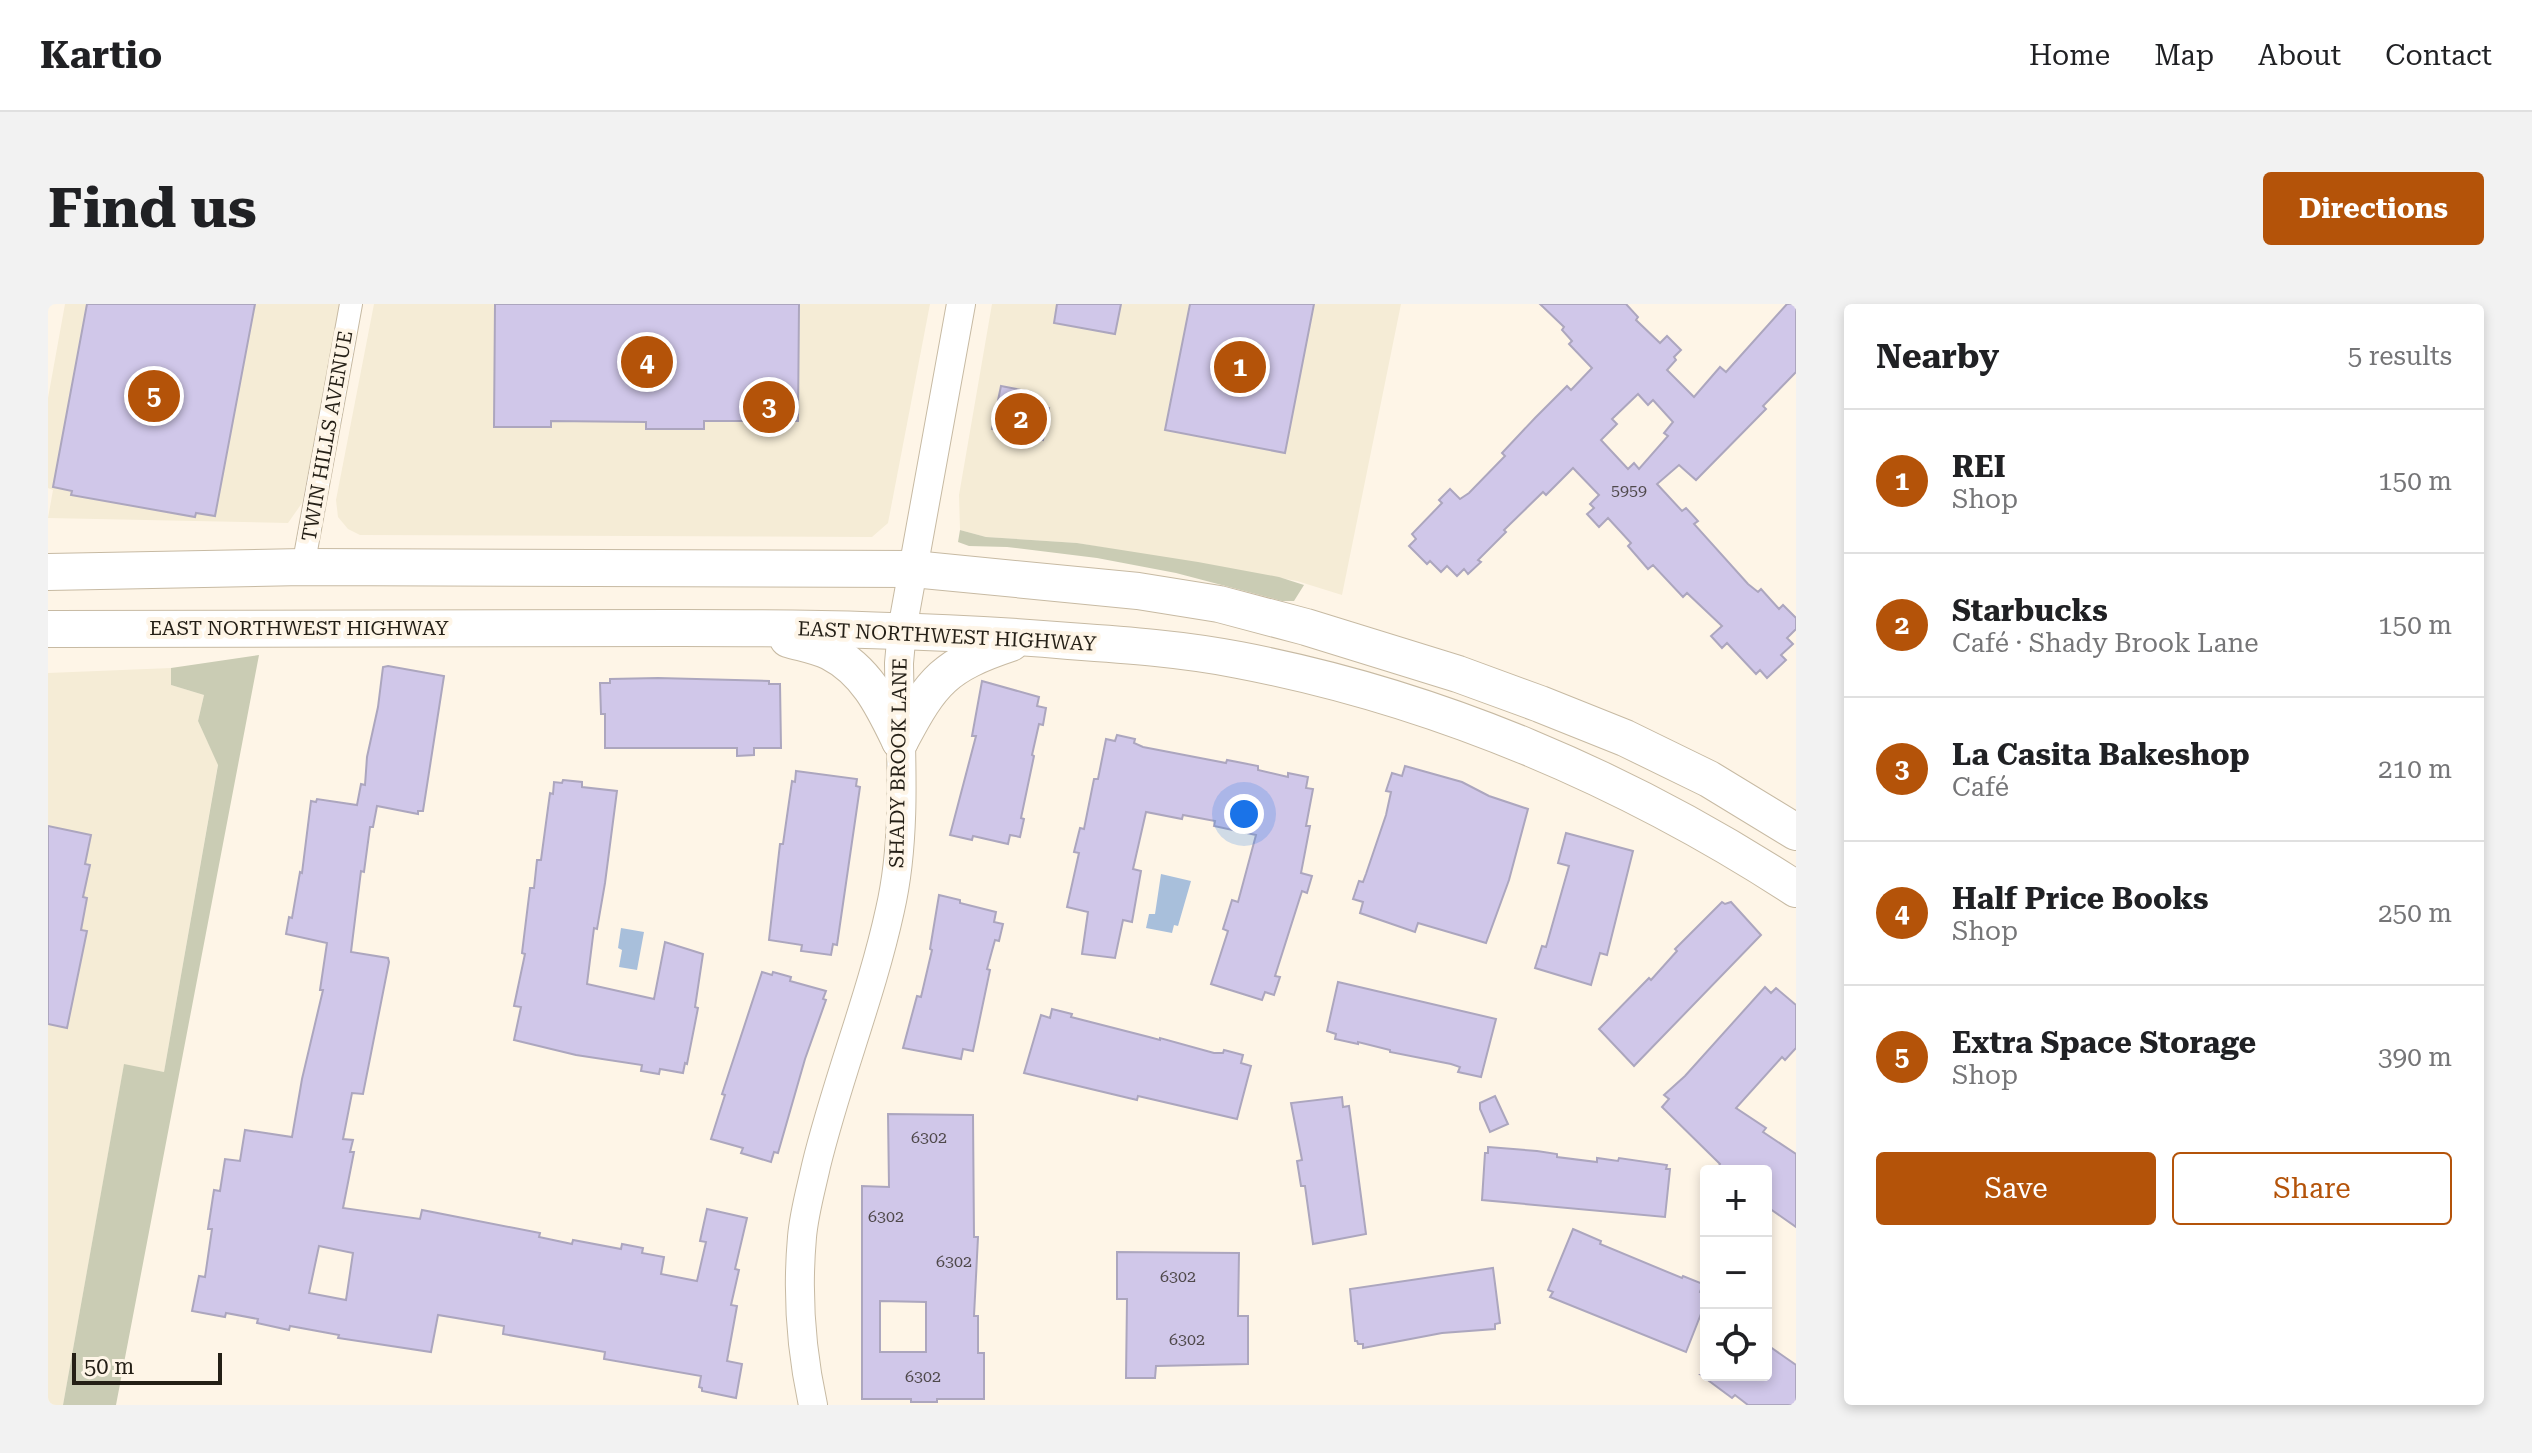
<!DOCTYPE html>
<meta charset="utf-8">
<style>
body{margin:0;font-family:"Roboto Serif",serif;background:#f2f2f2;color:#202124}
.controls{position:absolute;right:24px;bottom:24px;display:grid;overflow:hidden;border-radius:8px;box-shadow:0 4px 12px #0003}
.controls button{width:72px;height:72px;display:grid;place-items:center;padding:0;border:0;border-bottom:2px solid #e0e0e0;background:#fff;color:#202124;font:40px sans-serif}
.scale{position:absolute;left:24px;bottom:20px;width:150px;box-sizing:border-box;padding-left:8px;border:4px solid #241f16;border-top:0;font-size:22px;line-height:28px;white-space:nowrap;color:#241f16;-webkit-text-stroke:6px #fef5e7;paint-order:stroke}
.you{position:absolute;left:1196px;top:510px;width:28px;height:28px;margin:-20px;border:6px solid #fff;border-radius:50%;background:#1a73e8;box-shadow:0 0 0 12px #1a73e833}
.badge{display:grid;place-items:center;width:52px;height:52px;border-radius:50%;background:#b45309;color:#fff;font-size:26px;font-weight:700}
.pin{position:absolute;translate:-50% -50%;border:4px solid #fff;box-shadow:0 2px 8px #0006}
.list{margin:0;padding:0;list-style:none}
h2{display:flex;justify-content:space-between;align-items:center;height:104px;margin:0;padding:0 32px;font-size:34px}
h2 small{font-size:26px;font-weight:400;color:#757577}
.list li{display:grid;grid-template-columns:52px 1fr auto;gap:24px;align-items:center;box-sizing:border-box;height:144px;padding:0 32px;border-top:2px solid #e0e0e0}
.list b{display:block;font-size:30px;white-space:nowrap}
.list p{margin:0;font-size:26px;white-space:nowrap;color:#757577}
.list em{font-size:26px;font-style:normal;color:#757577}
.actions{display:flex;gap:16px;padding:24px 32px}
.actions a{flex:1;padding:18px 0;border:2px solid #b45309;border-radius:8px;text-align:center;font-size:28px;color:#b45309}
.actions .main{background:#b45309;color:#fff}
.icon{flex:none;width:44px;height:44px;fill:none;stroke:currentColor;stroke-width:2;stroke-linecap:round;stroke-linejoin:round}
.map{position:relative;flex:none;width:1748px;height:1101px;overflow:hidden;border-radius:8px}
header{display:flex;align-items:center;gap:48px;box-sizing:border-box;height:112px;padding:0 40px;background:#fff;border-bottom:2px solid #e0e0e0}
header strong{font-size:38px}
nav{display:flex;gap:44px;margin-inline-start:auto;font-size:28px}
.intro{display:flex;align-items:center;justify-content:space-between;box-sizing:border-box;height:192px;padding:0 48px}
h1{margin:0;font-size:56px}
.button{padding:20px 36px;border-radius:8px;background:#b45309;color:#fff;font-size:28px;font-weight:700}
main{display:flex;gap:48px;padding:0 48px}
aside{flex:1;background:#fff;border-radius:8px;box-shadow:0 4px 12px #0003}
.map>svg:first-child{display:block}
.commercial{fill:#f5ecd6}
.green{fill:#caccb4}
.water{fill:#a8bfdb}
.building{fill:#d0c7e9;stroke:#aca6be;stroke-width:2;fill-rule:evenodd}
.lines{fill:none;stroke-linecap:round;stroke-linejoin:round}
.minor-casing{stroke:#c7baa3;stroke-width:24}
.tertiary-casing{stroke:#c7baa3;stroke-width:30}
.primary-casing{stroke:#c7baa3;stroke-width:38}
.minor{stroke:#fff;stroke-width:22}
.tertiary{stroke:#fff;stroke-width:28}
.primary{stroke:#fff;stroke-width:36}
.labels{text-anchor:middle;stroke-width:8;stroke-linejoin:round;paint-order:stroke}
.number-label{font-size:16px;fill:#4f494b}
.street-label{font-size:20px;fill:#241f16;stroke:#fef5e7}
</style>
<header>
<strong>Kartio</strong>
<nav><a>Home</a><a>Map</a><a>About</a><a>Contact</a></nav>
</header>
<div class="intro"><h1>Find us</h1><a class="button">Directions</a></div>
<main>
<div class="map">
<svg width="1748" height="1101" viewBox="0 0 1748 1101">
<rect width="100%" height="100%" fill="#fef5e7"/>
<!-- commercial -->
<g class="commercial">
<path d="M17,0H293L254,199L240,219L0,214L5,186L0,184V94Z"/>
<path d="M326,0H882L840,219L824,233L312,231L300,225L290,213L288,196Z"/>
<path d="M944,0H1353L1294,291L1249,277L1029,239L938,233L912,226L911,191Z"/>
<path d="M123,364V381L156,391L150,417L170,460L116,768L76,761L15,1101H0V369Z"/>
</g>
<!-- green -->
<g class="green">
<path d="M912,226L938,233L1029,239L1150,258L1231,273L1256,281L1246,297H1234L1128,269L1049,254L959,243L921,242L910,238Z"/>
<path d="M211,351L68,1101H15L76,760L116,768L170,461L150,417L156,391L123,381V364Z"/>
</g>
<!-- water -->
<g class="water">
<path d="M1113,570L1143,577L1130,622L1126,621L1124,629L1098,624L1101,610H1107Z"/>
<path d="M573,624L596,628L589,666L571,663L574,646L570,644Z"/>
</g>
<!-- building -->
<g class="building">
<path d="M39,0H207L167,212L148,209L147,213L23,191L24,187L5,183Z"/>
<path d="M447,0H751L750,117H656V125H598V118L503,117V123H446Z"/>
<path d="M1009,0H1073L1067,30L1006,19Z"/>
<path d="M1142,0H1266L1237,149L1117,126Z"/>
<path d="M1492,0H1578L1590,13L1588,16L1612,39L1619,32L1633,46L1626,53L1628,56L1619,66L1646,93L1672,63L1678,68L1739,0H1748V68L1715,102L1718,105L1648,176L1631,161L1609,180L1634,207L1638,204L1650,217L1646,220L1700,280L1710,288L1713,285L1731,305L1735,301L1748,314V325L1739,334L1745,340L1733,351L1738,356L1719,374L1712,366L1708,370L1679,339L1674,344L1663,332L1674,322L1639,289L1635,293L1605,261L1600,265L1580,242L1583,239L1560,214L1551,223L1539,210L1546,204L1542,200L1551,191L1525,164L1498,191L1495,188L1456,226L1458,228L1430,256L1433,258L1420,270L1416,265L1409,272L1399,262L1393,268L1382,257L1379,260L1361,242L1368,235L1364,230L1394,199L1391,196L1402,185L1412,195L1421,189L1457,152L1454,149L1487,114L1519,82L1523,86L1544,64L1521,40L1524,37L1514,26L1516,23ZM1590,90L1600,101L1605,96L1625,118L1616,129L1620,132L1591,165L1586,159L1580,165L1553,136L1569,120L1564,115Z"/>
<path d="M953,82L984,88L981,100L1001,104L995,136L944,125Z"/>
<path d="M340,362L396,372L375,507H370V510L329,502L325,523H322L316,568L313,567L303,648L340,654L341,658L315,790L304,789L295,835L305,836L302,848H306L295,904L372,915L374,906L492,929L491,933L524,940L525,936L573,945L574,940L595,944L594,949L616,953L613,970L649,977L658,938L652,937L659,905L699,914L687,965L691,966L683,1001L689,1002L679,1057L694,1060L688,1094L654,1087V1084L651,1083L653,1072L556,1055L557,1048L455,1030L456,1022L390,1011L383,1048L290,1034L291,1031L242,1022L241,1026L209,1019L210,1015L178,1009L177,1013L144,1007L151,972L157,973L164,925H160L166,886L172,887L177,855L192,857L197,826L244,833L254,775L275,686H272L279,639L238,630L241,613L244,614L252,568L254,569L263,497L268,498L269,495L309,501L313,480L317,481L319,453L330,403L335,363ZM271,942L305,949L298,996L261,989Z"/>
<path d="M610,374L721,377V380H732L733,444H706V451L689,452V444H557V410H553L552,379H562V375Z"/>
<path d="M934,377L991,393L989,402L998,404L995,421L991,420L984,451L986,452L973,514L976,515L972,533L962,531L960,540L925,532L924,536L902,531L928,432H924Z"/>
<path d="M1069,431L1087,435L1086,439L1095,443L1178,459L1179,456L1210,462V466L1240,473V469L1260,473L1258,484L1265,485L1258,522H1262L1253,569L1264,572L1259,589L1254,587L1227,672L1232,673L1226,691L1217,688L1214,696L1163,680L1180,627L1175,625L1184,596L1190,598L1208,531L1166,522L1167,517L1135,511L1134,515L1098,508L1085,565L1093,567L1084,618L1075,616L1067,654L1034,650L1040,608L1019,603L1031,549L1026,548L1032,524L1036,525L1046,475H1050L1058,435L1067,437Z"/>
<path d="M1357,462L1414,478L1441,492L1480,505L1461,576L1438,639L1370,619L1367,628L1312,609L1315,598L1305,595L1311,577L1315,578L1318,570L1338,511L1343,488L1338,487L1344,469L1354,472Z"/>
<path d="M748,467L809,475L808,482L812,483L789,641L785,640L783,651L753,647L754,641L721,636L732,540H735L744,477L747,478Z"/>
<path d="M515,476L534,478V483L569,487L557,579L549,625L546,624L539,680L606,695L617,638L655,650L647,703L650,704L639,760L637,759L635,769L612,765L611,770L593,767L594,761L528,751L466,736L473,703L466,702L477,650L474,649L482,584H486L489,556H493L502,489L505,490L506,478L514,479Z"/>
<path d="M0,522L43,531L37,560L42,561L35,593L39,594L33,626L39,627L19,724L0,720Z"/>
<path d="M1518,529L1585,547L1559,651L1552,649L1543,681L1487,664L1494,642L1498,643L1521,562L1510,559Z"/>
<path d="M891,591L912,596V599L948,608L946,618L955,620L951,637L947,636L939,665L942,666L925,747L915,745L913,755L855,744L869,692L873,693L884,646L882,645Z"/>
<path d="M1674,598L1677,600L1683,598L1713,631L1586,762L1551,725L1601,674L1603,676L1629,647L1627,645Z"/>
<path d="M714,668L724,671L725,668L743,673L742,677L778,687L775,695L778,696L757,755L730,849L726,848L723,858L693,849L695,844L663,835L677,791L674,790Z"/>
<path d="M1290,678L1448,715L1433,773L1410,768L1412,763L1403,760L1342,748V746L1310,738V740L1287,735L1288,730L1279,727Z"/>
<path d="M1717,683L1723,689L1728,684L1748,701V744L1737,756L1734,753L1688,804L1718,824L1715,828L1748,850V923L1718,902V867H1668L1672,860L1614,803L1621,795L1616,791L1637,772Z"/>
<path d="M1004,705L1024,710L1023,713L1101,733L1112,736V734L1166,749H1175L1176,746L1195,751L1193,759L1203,762L1189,815L1090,792L1089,796L976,769L993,711L1002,714Z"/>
<path d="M1447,792L1460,820L1442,828L1432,805V799Z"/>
<path d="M1294,793L1295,803L1301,802L1318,930L1265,940L1257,882H1253L1249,857L1254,856L1243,799Z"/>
<path d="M840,810L925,811L926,933H930L926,1012H930V1049H936V1095H889V1098H863V1095H814V882L841,883ZM832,997L878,998V1048H832Z"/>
<path d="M1440,843L1489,847L1509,850V853L1549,858V854L1570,857L1571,854L1619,861L1618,865H1622L1617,913L1434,896L1437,849H1440Z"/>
<path d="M1525,925L1553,937L1552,940L1634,974L1635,972L1655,980L1652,988L1658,991V997L1638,1048L1502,993L1505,988L1500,986Z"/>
<path d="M1069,948L1191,949L1190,1012H1200V1060L1108,1062L1107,1074H1078L1079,995H1069Z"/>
<path d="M1445,964L1452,1019L1447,1020V1025L1394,1029L1315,1044V1040H1310L1309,1037H1307L1302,985Z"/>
<path d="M1718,1040L1748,1061V1101H1700L1687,1091L1684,1094L1653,1071H1718Z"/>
</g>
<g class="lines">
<defs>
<path id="minor" d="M255,263L303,0"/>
<path id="tertiary" d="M765,1101C753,1046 749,989 754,933C756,909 763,885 768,862C789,775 823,693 842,606C860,528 852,439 851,359L854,326L913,0"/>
<g id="primary">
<path d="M0,268L255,263L865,265L1090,287L1171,300L1258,323L1410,370L1492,400L1577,434L1661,475L1748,528"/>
<path d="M0,325C211,324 422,324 633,324C762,324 891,326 1021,337C1078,341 1135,345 1191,356C1390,394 1579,475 1748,585"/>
<path d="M740,335C753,339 770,342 782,348C819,367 835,402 852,437"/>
<path d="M852,437C884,376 897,361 963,339"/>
</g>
</defs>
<!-- minor casing -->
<use href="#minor" class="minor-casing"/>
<!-- tertiary casing -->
<use href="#tertiary" class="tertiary-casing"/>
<!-- primary casing -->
<use href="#primary" class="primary-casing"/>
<!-- minor -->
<use href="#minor" class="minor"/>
<!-- tertiary -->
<use href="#tertiary" class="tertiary"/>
<!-- primary -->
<use href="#primary" class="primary"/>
</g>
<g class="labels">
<!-- number labels -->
<g class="number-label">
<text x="1581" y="192">5959</text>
<text x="881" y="839">6302</text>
<text x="838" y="918">6302</text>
<text x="906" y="963">6302</text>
<text x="1130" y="978">6302</text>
<text x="1139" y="1041">6302</text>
<text x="875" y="1078">6302</text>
</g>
<!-- street labels -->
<g class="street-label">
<text transform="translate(279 132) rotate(-80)" y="7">TWIN HILLS AVENUE</text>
<text x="251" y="331">EAST NORTHWEST HIGHWAY</text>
<text transform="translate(899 332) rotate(3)" y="7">EAST NORTHWEST HIGHWAY</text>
<text transform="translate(850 459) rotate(-89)" y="7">SHADY BROOK LANE</text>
</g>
</g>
</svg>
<div class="controls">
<button>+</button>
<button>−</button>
<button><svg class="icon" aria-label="locate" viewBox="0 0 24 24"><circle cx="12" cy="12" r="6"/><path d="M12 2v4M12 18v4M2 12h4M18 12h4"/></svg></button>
</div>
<div class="scale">50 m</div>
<div class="you"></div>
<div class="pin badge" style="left:1192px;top:63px">1</div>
<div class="pin badge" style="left:973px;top:115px">2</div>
<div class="pin badge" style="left:721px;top:103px">3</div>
<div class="pin badge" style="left:599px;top:58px">4</div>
<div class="pin badge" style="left:106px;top:92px">5</div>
</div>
<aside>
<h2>Nearby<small>5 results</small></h2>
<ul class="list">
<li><span class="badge">1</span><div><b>REI</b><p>Shop</p></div><em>150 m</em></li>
<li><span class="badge">2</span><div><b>Starbucks</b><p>Café · Shady Brook Lane</p></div><em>150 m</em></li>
<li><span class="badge">3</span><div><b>La Casita Bakeshop</b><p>Café</p></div><em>210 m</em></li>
<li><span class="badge">4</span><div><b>Half Price Books</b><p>Shop</p></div><em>250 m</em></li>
<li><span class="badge">5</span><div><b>Extra Space Storage</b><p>Shop</p></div><em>390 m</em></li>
</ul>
<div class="actions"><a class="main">Save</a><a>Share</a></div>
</aside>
</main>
